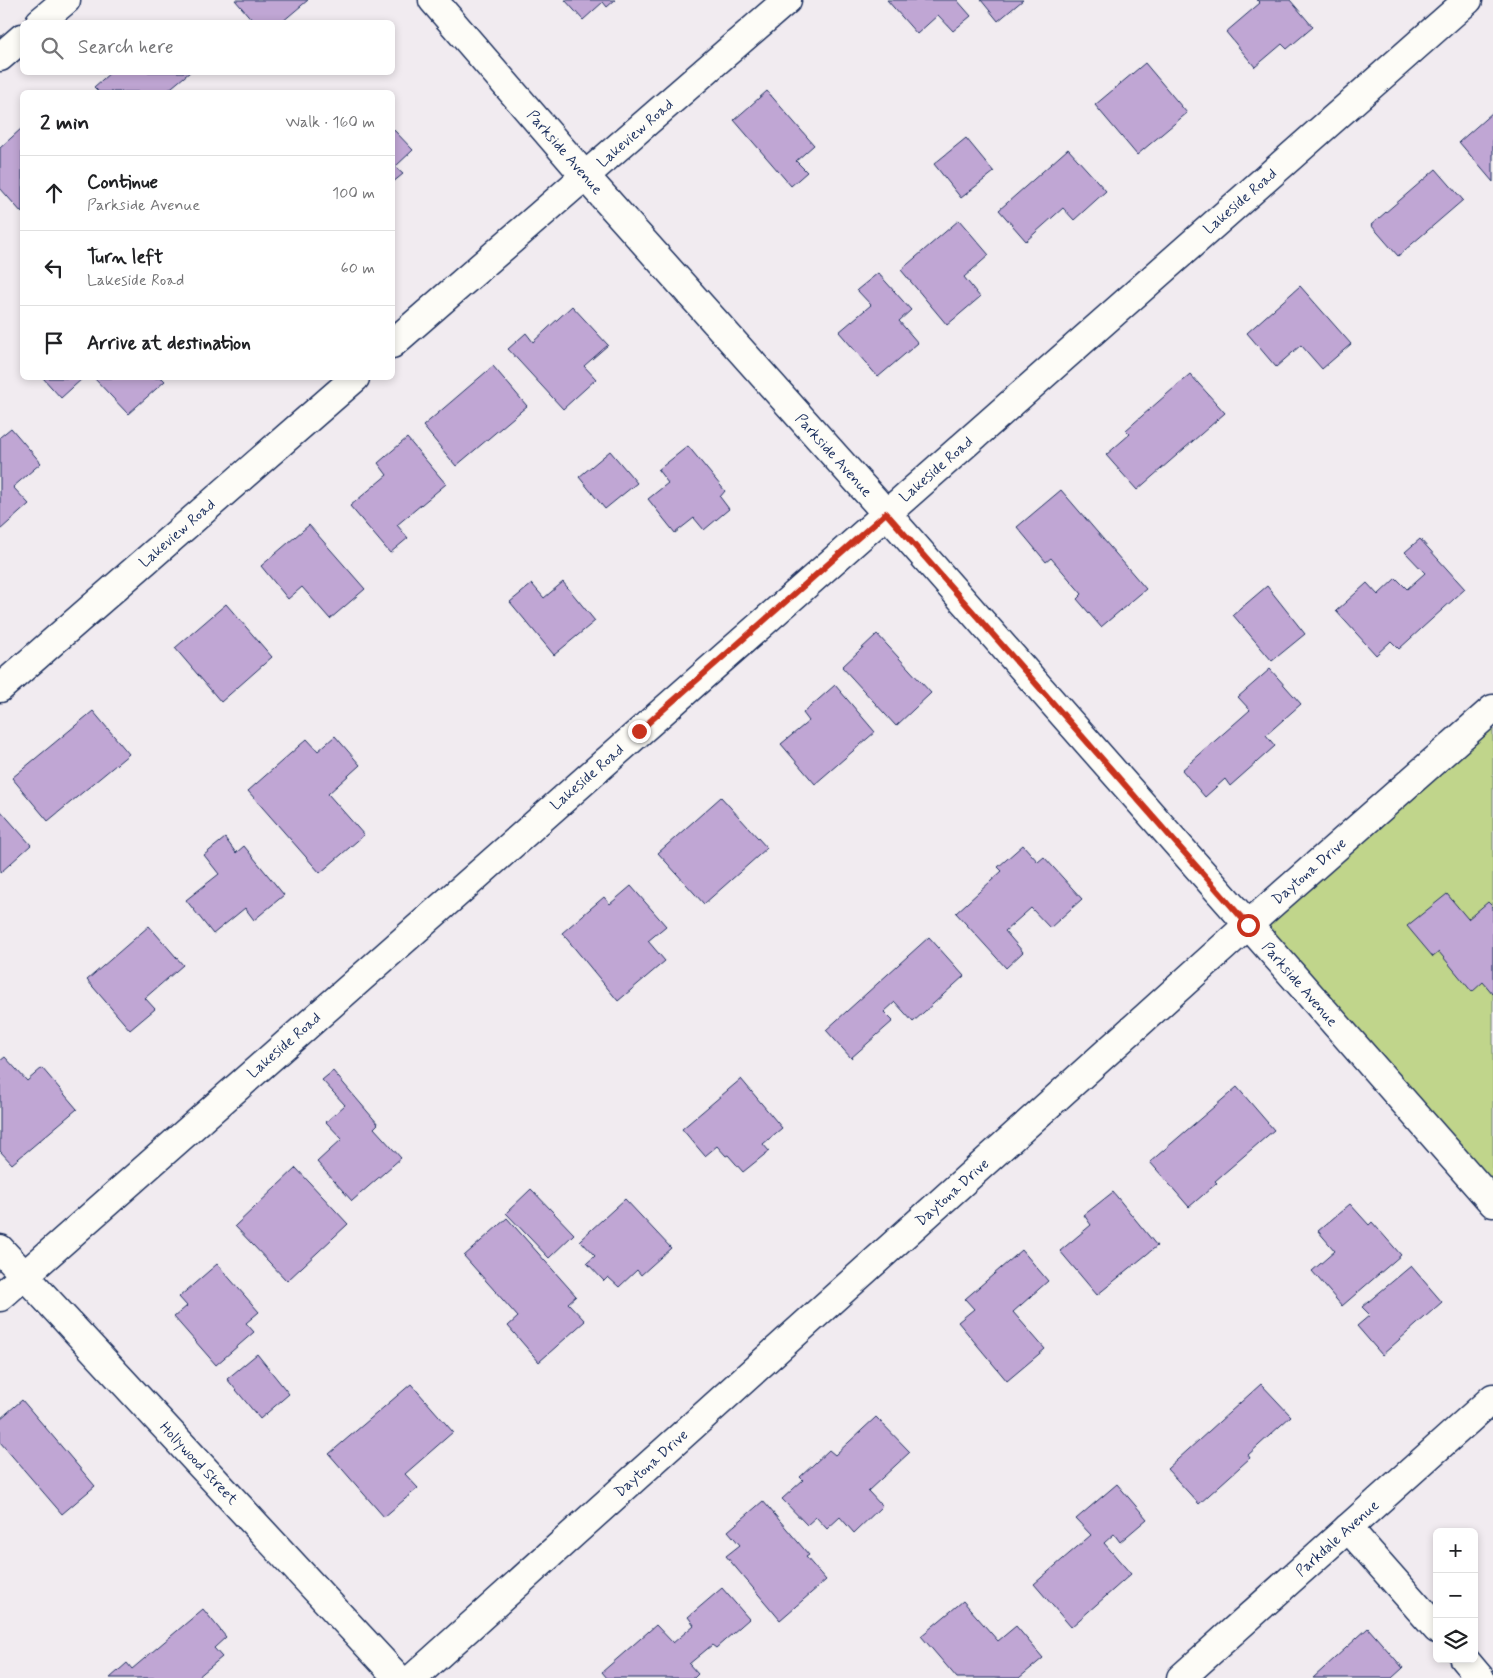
<!DOCTYPE html>
<meta charset="utf-8">
<style>
body{margin:0;font-family:Mynerve,sans-serif;background:#f2f2f2;color:#202124}
.controls{position:absolute;right:15px;bottom:15px;display:grid;overflow:hidden;border-radius:8px;box-shadow:0 2px 8px #0003}
.controls button{width:45px;height:45px;display:grid;place-items:center;padding:0;border:0;border-bottom:1px solid #e0e0e0;background:#fff;color:#202124;font:25px sans-serif}
.stop{position:absolute;width:15px;height:15px;margin:-11px;border:4px solid #c8321e;border-radius:50%;background:#fff}
.stop.end{background:#c8321e;border-color:#fff;box-shadow:0 1px 5px #0008}
.list{margin:0;padding:0;list-style:none}
h2{display:flex;justify-content:space-between;align-items:center;height:65px;margin:0;padding:0 20px;font-size:21px}
h2 small{font-size:16px;font-weight:400;color:#757577}
.list li{display:grid;grid-template-columns:32px 1fr auto;gap:15px;align-items:center;box-sizing:border-box;height:75px;padding:0 20px;border-top:1px solid #e0e0e0}
.list b{display:block;font-size:19px;white-space:nowrap}
.list p{margin:0;font-size:16px;white-space:nowrap;color:#757577}
.list em{font-size:16px;font-style:normal;color:#757577}
.icon{flex:none;width:28px;height:28px;fill:none;stroke:currentColor;stroke-width:2;stroke-linecap:round;stroke-linejoin:round}
.map{position:relative;flex:none;width:1493px;height:1678px;overflow:hidden}
.search{position:absolute;background:#fff;box-shadow:0 2px 8px #0003;left:20px;top:20px;width:375px;height:55px;display:flex;align-items:center;gap:12px;box-sizing:border-box;padding:0 18px;border-radius:8px;color:#757577;font-size:19px}
.panel{position:absolute;background:#fff;box-shadow:0 2px 8px #0003;left:20px;top:90px;width:375px;height:290px;border-radius:8px}
.map>svg:first-child{display:block}
.green{fill:#c0d58b;stroke:#6e8274}
.building{fill:#c0a6d4;stroke:#1b2f5e}
.lines{fill:none;stroke-linecap:round;stroke-linejoin:round}
.minor-casing{stroke:#1b2f5e;stroke-width:31}
.minor{stroke:#fdfcf7;stroke-width:28}
.route{stroke:#c8321e;stroke-width:6}
.labels{text-anchor:middle;stroke-width:4;stroke-linejoin:round;paint-order:stroke}
.street-label{font-size:15px;fill:#1b2f5e;stroke:#fdfcf7}
</style>
<div class="map">
<svg width="1493" height="1678" viewBox="0 0 1493 1678">
<rect width="100%" height="100%" fill="#f1ebf0"/>
<filter id="ink" filterUnits="userSpaceOnUse"><feTurbulence type="fractalNoise" baseFrequency=".02" numOctaves="2"/><feDisplacementMap in="SourceGraphic" scale="10" xChannelSelector="R" yChannelSelector="G"/><feConvolveMatrix kernelMatrix="1 2 1 2 8 2 1 2 1" color-interpolation-filters="sRGB"/></filter>
<g filter="url(#ink)">
<!-- green -->
<path class="green" d="M1493,708V1202L1250,924Z"/>
<!-- building -->
<g class="building">
<path d="M235,0H308L282,22H254Z"/>
<path d="M565,0H615L607,7L603,2L583,20Z"/>
<path d="M887,0H957L971,16L953,31L938,15L917,34Z"/>
<path d="M981,0H1023L998,21Z"/>
<path d="M1257,0H1290L1313,27L1287,49L1282,44L1255,67L1226,32L1260,3Z"/>
<path d="M1145,63L1187,113L1137,155L1095,105Z"/>
<path d="M111,72H190L166,92H99L94,87Z"/>
<path d="M767,91L814,145L796,161L807,172L791,186L734,120Z"/>
<path d="M1493,112V182L1459,142Z"/>
<path d="M22,128V213L0,188V148Z"/>
<path d="M394,130L413,150L395,167L403,174L392,183V132Z"/>
<path d="M966,138L994,172L961,198L934,164Z"/>
<path d="M1068,149L1106,191L1074,220L1063,208L1026,241L999,210Z"/>
<path d="M1436,169L1463,200L1398,256L1371,225Z"/>
<path d="M959,220L989,255L964,277L980,297L947,325L901,270Z"/>
<path d="M878,273L911,310L899,321L918,343L878,377L839,332L871,305L857,290Z"/>
<path d="M1300,286L1351,344L1322,369L1301,345L1276,367L1247,333Z"/>
<path d="M572,306L608,345L584,366L596,379L563,409L508,349L526,333L533,342Z"/>
<path d="M493,366L527,406L456,466L423,426Z"/>
<path d="M1190,374L1225,413L1137,490L1106,455L1130,434L1126,430Z"/>
<path d="M43,378H83L61,398Z"/>
<path d="M94,378H162L165,381L128,414Z"/>
<path d="M11,428L41,463L13,487L29,504L0,530V437Z"/>
<path d="M407,438L446,484L397,525L408,538L390,553L350,506L387,475L378,463Z"/>
<path d="M688,446L725,491L720,497L729,509L704,530L694,518L675,533L648,499L668,483L658,470Z"/>
<path d="M610,451L637,483L605,509L579,477Z"/>
<path d="M1061,490L1146,589L1101,627L1077,599L1082,594L1051,558L1046,562L1017,527Z"/>
<path d="M309,525L365,589L330,619L302,587L288,599L261,566Z"/>
<path d="M1420,539L1465,589L1399,649L1391,641L1376,655L1336,611L1367,583L1378,595L1396,578L1407,589L1425,573L1405,552Z"/>
<path d="M563,582L595,621L554,655L510,602L532,584L544,598Z"/>
<path d="M1267,586L1305,634L1272,661L1233,615Z"/>
<path d="M226,604L272,657L221,702L175,648Z"/>
<path d="M877,634L931,693L896,726L842,667Z"/>
<path d="M1270,669L1301,704L1266,735L1275,746L1230,786L1225,779L1205,797L1182,770L1250,710L1238,697Z"/>
<path d="M835,685L875,732L815,784L781,744L809,721L803,713Z"/>
<path d="M93,711L129,754L48,821L12,778Z"/>
<path d="M335,736L360,765L328,794L364,835L320,873L248,791L307,739L318,751Z"/>
<path d="M721,797L767,848L704,904L658,853Z"/>
<path d="M0,810L31,845L0,873Z"/>
<path d="M225,838L236,853L244,846L284,895L254,920L245,908L213,934L186,900L219,874L204,855Z"/>
<path d="M1023,845L1038,862L1044,857L1082,899L1050,928L1031,908L1005,931L1023,952L1006,968L956,913L1002,871L998,867Z"/>
<path d="M631,886L666,926L648,941L665,961L618,1001L562,933L604,897L610,904Z"/>
<path d="M1447,894L1468,919L1488,902L1493,907V994L1483,982L1472,992L1439,952L1433,957L1407,926Z"/>
<path d="M149,926L183,965L145,998L155,1009L130,1030L87,980Z"/>
<path d="M929,937L964,976L913,1022L895,1002L884,1012L893,1021L851,1058L826,1030Z"/>
<path d="M5,1057L27,1081L42,1068L77,1109L12,1164L0,1151V1061Z"/>
<path d="M333,1071L378,1124L374,1128L401,1158L352,1201L317,1162L342,1139L326,1122L345,1105L322,1080Z"/>
<path d="M741,1079L782,1128L763,1144L769,1151L743,1172L728,1155L726,1156L717,1146L705,1156L682,1129Z"/>
<path d="M1237,1087L1274,1130L1215,1181L1217,1183L1189,1207L1150,1162Z"/>
<path d="M296,1168L348,1224L287,1281L235,1226Z"/>
<path d="M531,1189L574,1234L549,1258L506,1213Z"/>
<path d="M1113,1192L1157,1246L1097,1295L1060,1251L1091,1225L1084,1215Z"/>
<path d="M625,1199L671,1248L641,1275L637,1270L619,1287L608,1277L604,1281L587,1263L595,1256L580,1240Z"/>
<path d="M1350,1204L1369,1225L1372,1222L1401,1255L1342,1306L1312,1271L1335,1251L1318,1231Z"/>
<path d="M507,1218L576,1296L568,1303L585,1321L539,1362L508,1326L518,1317L464,1256Z"/>
<path d="M1022,1250L1048,1281L1013,1312L1045,1349L1007,1381L958,1322L974,1309L965,1299Z"/>
<path d="M217,1264L259,1312L246,1323L254,1332L216,1365L174,1317L187,1306L179,1297Z"/>
<path d="M1411,1266L1442,1302L1382,1355L1357,1326L1370,1315L1362,1307Z"/>
<path d="M257,1354L289,1394L260,1419L227,1379Z"/>
<path d="M411,1384L453,1432L405,1474L418,1488L384,1517L329,1454Z"/>
<path d="M1261,1384L1291,1416L1248,1455L1250,1458L1199,1504L1167,1469Z"/>
<path d="M22,1400L95,1486L62,1514L0,1442V1419Z"/>
<path d="M876,1417L910,1452L868,1491L882,1506L854,1533L840,1517L827,1529L816,1517L807,1525L782,1499L803,1480L800,1477L829,1450L835,1455Z"/>
<path d="M1117,1484L1147,1519L1120,1542L1114,1534L1104,1543L1131,1574L1071,1627L1034,1584L1091,1535L1076,1519Z"/>
<path d="M763,1501L809,1555L806,1557L826,1580L780,1620L726,1556L740,1545L728,1531Z"/>
<path d="M722,1588L749,1619L716,1648L712,1645L689,1664L698,1674L694,1678H607L602,1672L656,1625L673,1643L694,1625L688,1617Z"/>
<path d="M963,1601L998,1641L1016,1626L1043,1658L1019,1678H957L921,1636Z"/>
<path d="M203,1609L226,1637L214,1648L222,1657L197,1678H110L127,1663L132,1669Z"/>
<path d="M1368,1628L1403,1668L1392,1678H1313Z"/>
</g>
<g class="lines">
<defs>
<g id="minor">
<path d="M433,0L585,176L886,513L1493,1203"/>
<path d="M40,22L66,0"/>
<path d="M0,57L22,38"/>
<path d="M392,344L787,0"/>
<path d="M0,688L355,378"/>
<path d="M0,1249L398,1678"/>
<path d="M0,1297L1468,0"/>
<path d="M1348,1528L1437,1629"/>
<path d="M1464,1659L1480,1678"/>
<path d="M413,1678L1248,925L1493,709"/>
<path d="M1181,1678L1493,1398"/>
</g>
</defs>
<!-- minor casing -->
<use href="#minor" class="minor-casing"/>
<!-- minor -->
<use href="#minor" class="minor"/>
</g>
</g>
<g class="lines" filter="url(#ink)">
<!-- route -->
<path class="route" d="M639,731L886,513L1248,925"/>
</g>
<g class="labels">
<!-- street labels -->
<g class="street-label">
<text transform="translate(635 133) rotate(-41)" y="5">Lakeview Road</text>
<text transform="translate(565 152) rotate(49)" y="5">Parkside Avenue</text>
<text transform="translate(1240 201) rotate(-41)" y="5">Lakeside Road</text>
<text transform="translate(834 455) rotate(48)" y="5">Parkside Avenue</text>
<text transform="translate(936 469) rotate(-41)" y="5">Lakeside Road</text>
<text transform="translate(177 533) rotate(-41)" y="5">Lakeview Road</text>
<text transform="translate(587 777) rotate(-41)" y="5">Lakeside Road</text>
<text transform="translate(1309 871) rotate(-41)" y="5">Daytona Drive</text>
<text transform="translate(1300 984) rotate(49)" y="5">Parkside Avenue</text>
<text transform="translate(284 1045) rotate(-41)" y="5">Lakeside Road</text>
<text transform="translate(952 1192) rotate(-42)" y="5">Daytona Drive</text>
<text transform="translate(199 1463) rotate(47)" y="5">Hollywood Street</text>
<text transform="translate(651 1463) rotate(-42)" y="5">Daytona Drive</text>
<text transform="translate(1337 1538) rotate(-42)" y="5">Parkdale Avenue</text>
</g>
</g>
</svg>
<div class="controls">
<button>+</button>
<button>−</button>
<button><svg class="icon" aria-label="layers" viewBox="0 0 24 24"><path d="M12 4l9 5-9 5-9-5zM3 14l9 5 9-5"/></svg></button>
</div>
<div class="stop" style="left:1248px;top:925px"></div>
<div class="stop end" style="left:639px;top:731px"></div>
<div class="search"><svg class="icon" aria-label="search" viewBox="0 0 24 24"><circle cx="10" cy="10" r="6"/><path d="M15 15l6 6"/></svg>Search here</div>
<section class="panel">
<h2>2 min<small>Walk · 160 m</small></h2>
<ul class="list">
<li><svg class="icon" aria-label="ahead" viewBox="0 0 24 24"><path d="M12 20V5M6 11l6-6 6 6"/></svg><div><b>Continue</b><p>Parkside Avenue</p></div><em>100 m</em></li>
<li><svg class="icon" aria-label="left" viewBox="0 0 24 24"><path d="M17 20v-9H6M10 6l-5 5 5 5"/></svg><div><b>Turn left</b><p>Lakeside Road</p></div><em>60 m</em></li>
<li><svg class="icon" aria-label="arrive" viewBox="0 0 24 24"><path d="M6 21V4h12l-3 4 3 4H6"/></svg><div><b>Arrive at destination</b></div></li>
</ul>
</section>
</div>
